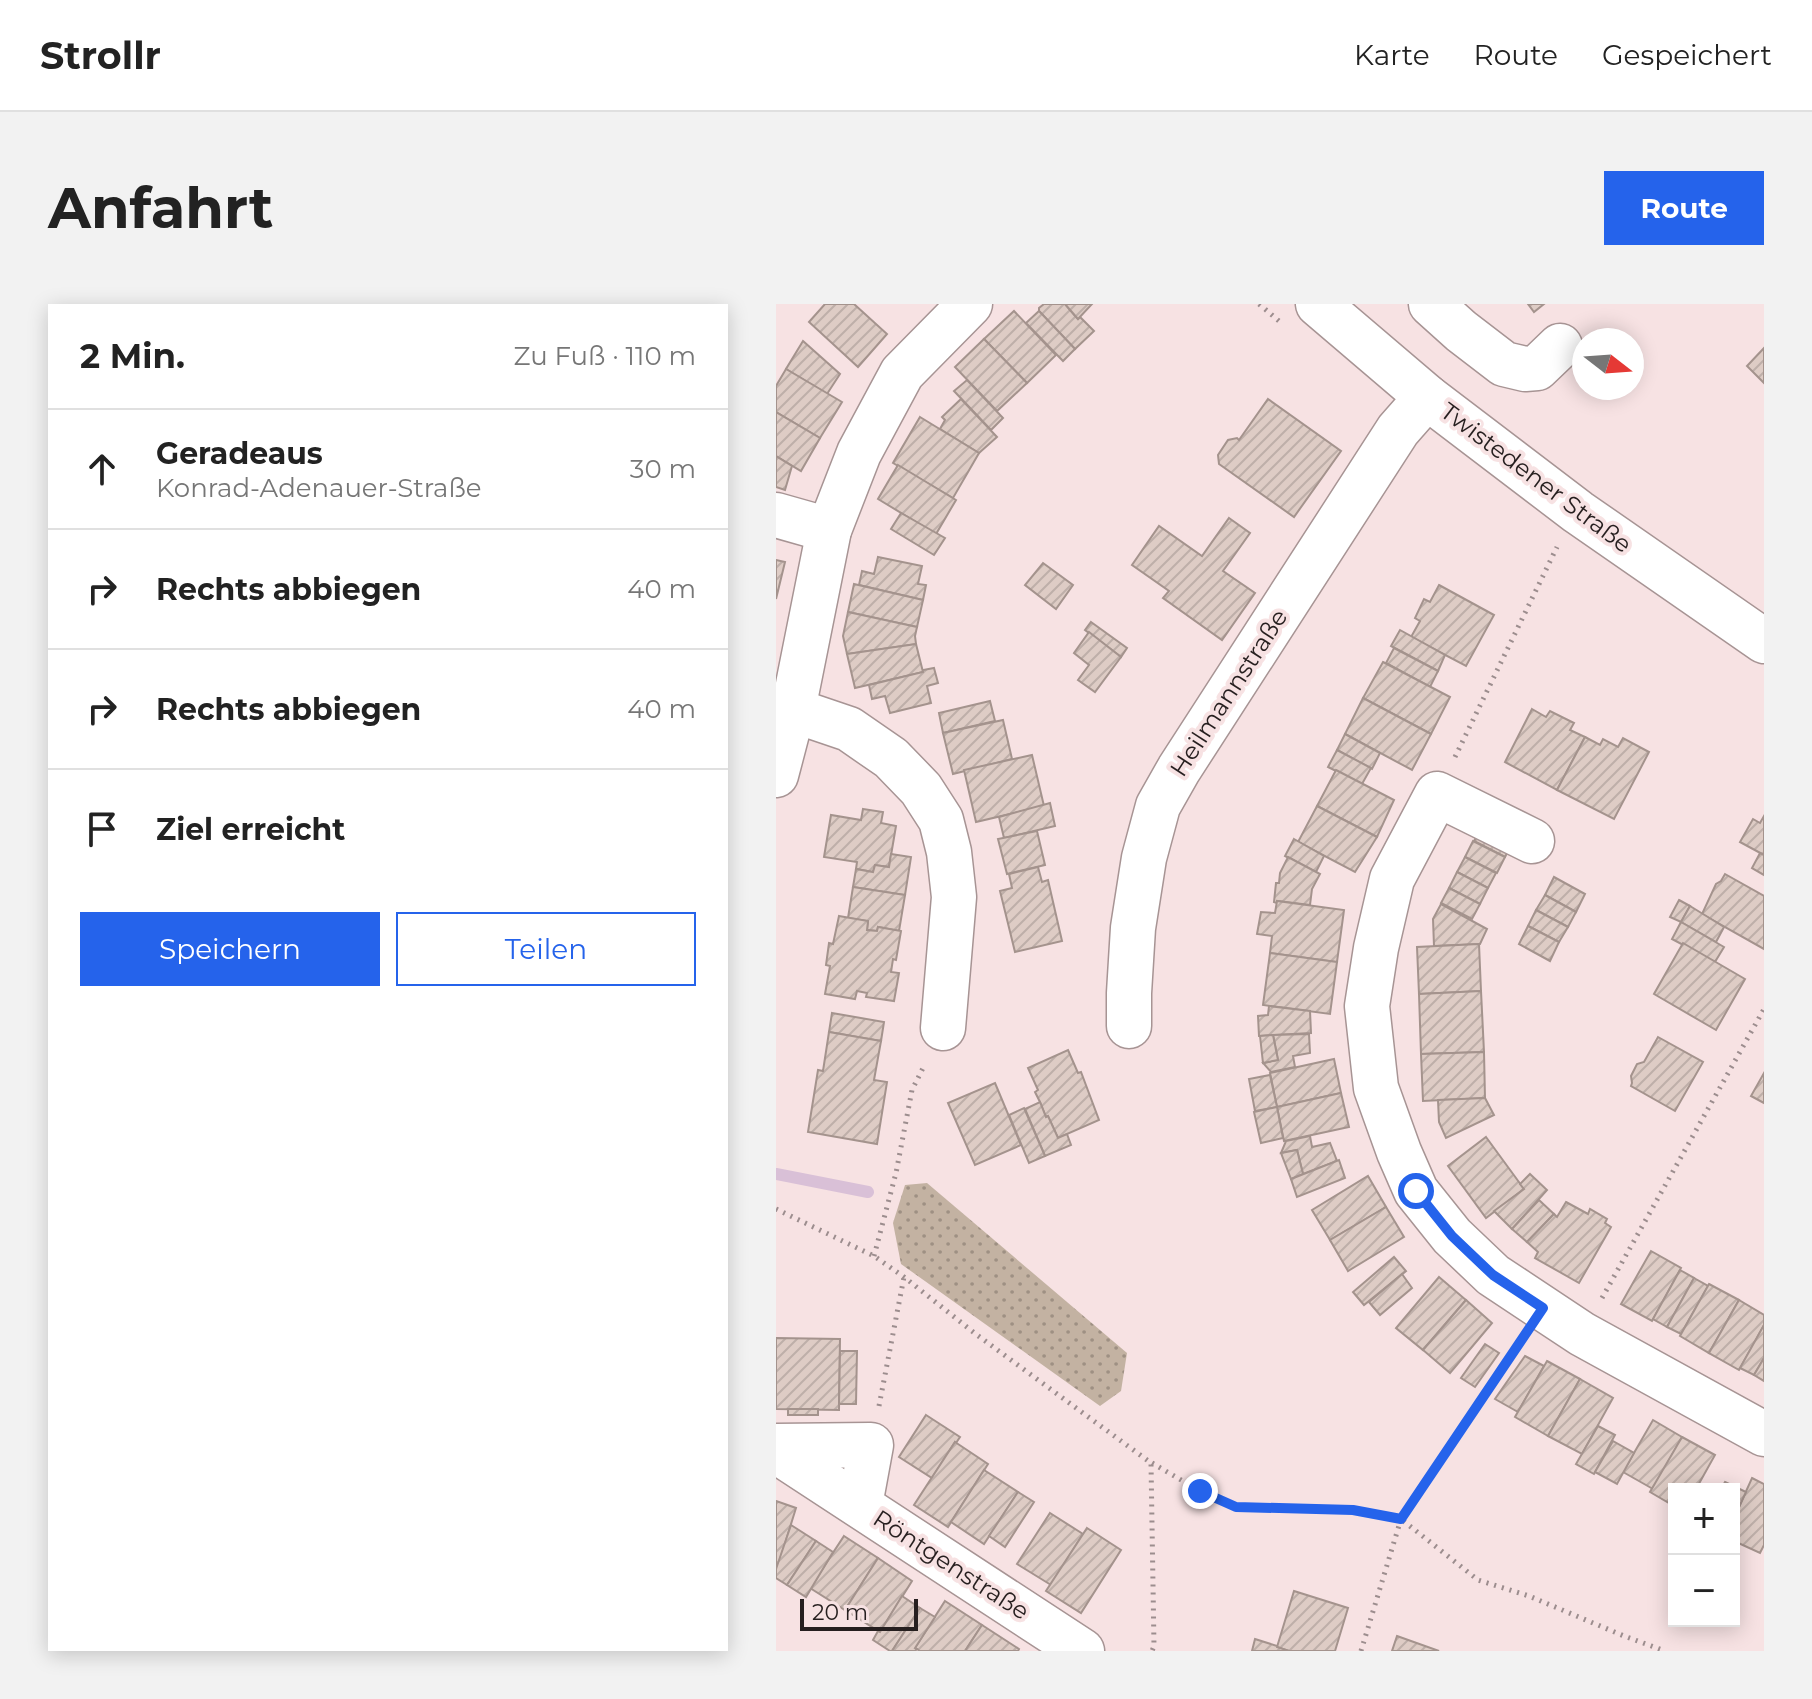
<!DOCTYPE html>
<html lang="de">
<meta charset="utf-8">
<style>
body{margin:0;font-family:Montserrat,sans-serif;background:#f2f2f2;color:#222}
.controls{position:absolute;right:24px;bottom:24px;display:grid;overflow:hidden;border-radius:0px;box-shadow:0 4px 20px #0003}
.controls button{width:72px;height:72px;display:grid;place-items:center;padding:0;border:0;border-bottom:2px solid #e0e0e0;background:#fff;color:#222;font:40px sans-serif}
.compass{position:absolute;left:796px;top:24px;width:72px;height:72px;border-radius:50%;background:#fff;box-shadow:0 4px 20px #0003;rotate:107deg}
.scale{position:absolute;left:24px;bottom:20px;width:118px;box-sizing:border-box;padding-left:8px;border:4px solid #261f1f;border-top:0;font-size:22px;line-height:28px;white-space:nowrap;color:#261f1f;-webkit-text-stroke:6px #f7e2e3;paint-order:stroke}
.stop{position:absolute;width:24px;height:24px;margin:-18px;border:6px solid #2563eb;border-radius:50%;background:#fff}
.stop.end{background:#2563eb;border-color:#fff;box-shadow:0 2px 8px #0008}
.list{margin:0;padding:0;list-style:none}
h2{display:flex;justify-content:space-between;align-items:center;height:104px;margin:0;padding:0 32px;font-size:34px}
h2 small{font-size:26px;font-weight:400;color:#767676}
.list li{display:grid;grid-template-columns:52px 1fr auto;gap:24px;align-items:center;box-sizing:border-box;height:120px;padding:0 32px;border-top:2px solid #e0e0e0}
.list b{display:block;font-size:30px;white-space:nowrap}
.list p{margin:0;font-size:26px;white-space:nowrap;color:#767676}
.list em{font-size:26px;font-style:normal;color:#767676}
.actions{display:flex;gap:16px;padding:24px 32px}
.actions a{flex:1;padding:18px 0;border:2px solid #2563eb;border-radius:0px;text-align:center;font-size:28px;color:#2563eb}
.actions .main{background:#2563eb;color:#fff}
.icon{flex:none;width:44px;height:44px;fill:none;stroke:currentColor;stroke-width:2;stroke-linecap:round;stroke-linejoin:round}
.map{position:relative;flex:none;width:988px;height:1347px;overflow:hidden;border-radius:0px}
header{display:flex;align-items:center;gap:48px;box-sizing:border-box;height:112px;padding:0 40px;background:#fff;border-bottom:2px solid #e0e0e0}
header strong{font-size:38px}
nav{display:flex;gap:44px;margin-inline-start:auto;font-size:28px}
.intro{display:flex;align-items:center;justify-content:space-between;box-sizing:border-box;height:192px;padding:0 48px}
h1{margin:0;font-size:56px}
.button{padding:20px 36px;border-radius:0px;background:#2563eb;color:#fff;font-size:28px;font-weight:700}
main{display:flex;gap:48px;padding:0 48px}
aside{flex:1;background:#fff;border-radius:0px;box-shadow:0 4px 20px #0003}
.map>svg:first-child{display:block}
.grass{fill:url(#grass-dots)}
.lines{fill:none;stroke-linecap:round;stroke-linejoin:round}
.stream{stroke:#d9c0d7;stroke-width:12}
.building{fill:url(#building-hatch);stroke:#a4938d;stroke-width:2}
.minor-casing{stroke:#a79494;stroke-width:47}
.path{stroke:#9c8d8e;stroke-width:5;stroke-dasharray:2 6;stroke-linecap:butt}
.minor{stroke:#fff;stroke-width:44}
.route{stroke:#2563eb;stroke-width:10}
.labels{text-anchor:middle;stroke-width:8;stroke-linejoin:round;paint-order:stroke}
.street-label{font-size:24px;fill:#261f1f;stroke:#f7e2e3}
</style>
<header>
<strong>Strollr</strong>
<nav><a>Karte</a><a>Route</a><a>Gespeichert</a></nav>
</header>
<div class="intro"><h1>Anfahrt</h1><a class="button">Route</a></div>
<main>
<aside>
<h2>2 Min.<small>Zu Fuß · 110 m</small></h2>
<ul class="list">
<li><svg class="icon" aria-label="ahead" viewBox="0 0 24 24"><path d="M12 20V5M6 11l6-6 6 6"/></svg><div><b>Geradeaus</b><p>Konrad-Adenauer-Straße</p></div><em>30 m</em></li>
<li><svg class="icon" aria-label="right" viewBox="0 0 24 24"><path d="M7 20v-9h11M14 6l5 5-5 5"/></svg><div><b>Rechts abbiegen</b></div><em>40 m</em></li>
<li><svg class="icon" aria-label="right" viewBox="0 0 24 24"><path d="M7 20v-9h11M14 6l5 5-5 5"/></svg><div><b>Rechts abbiegen</b></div><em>40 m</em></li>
<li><svg class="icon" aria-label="arrive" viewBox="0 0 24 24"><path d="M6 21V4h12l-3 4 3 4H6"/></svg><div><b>Ziel erreicht</b></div></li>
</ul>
<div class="actions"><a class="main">Speichern</a><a>Teilen</a></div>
</aside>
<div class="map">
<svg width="988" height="1347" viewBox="0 0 988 1347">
<defs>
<pattern id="grass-dots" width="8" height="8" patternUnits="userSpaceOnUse" patternTransform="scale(2)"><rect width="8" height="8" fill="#c3b2a2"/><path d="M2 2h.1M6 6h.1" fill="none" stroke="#9e9083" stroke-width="1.8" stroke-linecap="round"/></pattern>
<pattern id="building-hatch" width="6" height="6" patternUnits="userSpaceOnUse" patternTransform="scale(2)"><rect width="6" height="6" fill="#deccc5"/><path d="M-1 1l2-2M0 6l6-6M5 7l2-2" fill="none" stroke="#beafa9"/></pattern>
</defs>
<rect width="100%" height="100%" fill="#f7e2e3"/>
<!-- grass -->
<path class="grass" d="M151,879L351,1049L345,1087L324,1102L125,960L117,919L129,881Z"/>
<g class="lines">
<!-- stream -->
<path class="stream" d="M0,870L92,888"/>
</g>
<!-- building -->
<g class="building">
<path d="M49,0H78L111,30L82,63L33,18Z"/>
<path d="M268,0H289L300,13L302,15L304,13L318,27L299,45L263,7V4Z"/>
<path d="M289,0H316L302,15Z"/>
<path d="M752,0H768L758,8Z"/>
<path d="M238,7L280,51L251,79L208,35Z"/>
<path d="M263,7L299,45L287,57L250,19Z"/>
<path d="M208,35L251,79L221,107L179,63Z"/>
<path d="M27,37L64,70L51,90L10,65Z"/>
<path d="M988,44V79L971,62Z"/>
<path d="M10,65L66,98L44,134L0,108V82Z"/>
<path d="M191,76L227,114L215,126L178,87Z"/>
<path d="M185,95L221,133L203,149L164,125L169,116L166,113Z"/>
<path d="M492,95L565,147L518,213L443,160L442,151L452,136L461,134L463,136Z"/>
<path d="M0,108L44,134L25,167L0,152Z"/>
<path d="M144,113L203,149L177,194L117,159Z"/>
<path d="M0,152L16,162L9,186L0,183Z"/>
<path d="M122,161L180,196L160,230L102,195Z"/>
<path d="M125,209L169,234L158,251L115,225Z"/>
<path d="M453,214L474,229L447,267L479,289L446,336L387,294L393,287L356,261L383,222L426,252Z"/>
<path d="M102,253L146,262L142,280L150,281L147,296L83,281L86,267L98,270Z"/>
<path d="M0,256L9,258L0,295Z"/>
<path d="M267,259L297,281L280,305L249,281Z"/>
<path d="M78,280L147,296L141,323L72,308Z"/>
<path d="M663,281L718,311L690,362L635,333L644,317L639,314L648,295L654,298Z"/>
<path d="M72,308L141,323L139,332L140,340L71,350L67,332Z"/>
<path d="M315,318L351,344L345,353L309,326Z"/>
<path d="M624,326L669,351L662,367L615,342Z"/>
<path d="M313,328L345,353L319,388L302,376L313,361L298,349Z"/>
<path d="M140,340L147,368L79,384L71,350Z"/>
<path d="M618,344L662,367L654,383L610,359Z"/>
<path d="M607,358L674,393L655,430L587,394Z"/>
<path d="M158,364L162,379L151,382L155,399L114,409L109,392L96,395L93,381L147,368V366Z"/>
<path d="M587,394L655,430L636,466L569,430Z"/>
<path d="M214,397L219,417L167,429L163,409Z"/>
<path d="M756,405L770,413L774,407L798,419L794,426L809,433L781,486L729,458Z"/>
<path d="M227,416L236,455L177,470L167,429Z"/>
<path d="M569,430L604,449L596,465L561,446Z"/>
<path d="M809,433L824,441L827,435L842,443L847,434L873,448L838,515L781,486Z"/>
<path d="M561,446L595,464L586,480L552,463Z"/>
<path d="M256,451L268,502L200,518L188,466Z"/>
<path d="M560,466L618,496L601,533L541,502Z"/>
<path d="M274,499L279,522L228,534L223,513Z"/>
<path d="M541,502L601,533L579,568L522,538Z"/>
<path d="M87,505L107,508L105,519L120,522L113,563L99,561L97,568L80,565L81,558L48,553L55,511L85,516Z"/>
<path d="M988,512V551L964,538L977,515L984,519Z"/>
<path d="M706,522L737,538L729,553L698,537Z"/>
<path d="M261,527L269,561L231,570L222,535Z"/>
<path d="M518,535L548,552L540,568L509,552Z"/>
<path d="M697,537L729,553L721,569L689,553Z"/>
<path d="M984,549L988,551V571L976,564Z"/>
<path d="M115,550L135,553L129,591L77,583L80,565L97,568L99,561L113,563Z"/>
<path d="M512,553L544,570L536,585L534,601L501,597V599L498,598L500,579H503L504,569Z"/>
<path d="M689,553L720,569L712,584L681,568Z"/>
<path d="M262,563L266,578L272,576L286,637L239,648L224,587L236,584L233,570Z"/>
<path d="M681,568L712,584L704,600L673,584Z"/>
<path d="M949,570L988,592V645L926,610L940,580L945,577Z"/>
<path d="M778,573L809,590L800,608L769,591Z"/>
<path d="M77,583L129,591L123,627L102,623L101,627L91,626L92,617L72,614Z"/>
<path d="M673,584L704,600L696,615L665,599Z"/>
<path d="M769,591L800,608L792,623L760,606Z"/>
<path d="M903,596L914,602L905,618L894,613Z"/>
<path d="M501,597L568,606L561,658L494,649L496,632L481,630L485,608L499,609Z"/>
<path d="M665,600L711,625L704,640L658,642L657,615Z"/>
<path d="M914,602L948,623L940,638L905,618Z"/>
<path d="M760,606L792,623L783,638L752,622Z"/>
<path d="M63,612L92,617L91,626L101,627L102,623L125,627L120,656L117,655L115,668L123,669L118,697L90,693L91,689L81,687L79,695L49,690L54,662L50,661L53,639L57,640Z"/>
<path d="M905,618L948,643L939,658L896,635Z"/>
<path d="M752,622L783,638L774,657L743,640Z"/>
<path d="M907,639L969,675L940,726L878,690Z"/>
<path d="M703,640L705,687L643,690L641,643Z"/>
<path d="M494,649L561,658L554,710L487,701Z"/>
<path d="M705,687L708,748L645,750L643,690Z"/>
<path d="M493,702L534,707L535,729L483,732L482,712L492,711Z"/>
<path d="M56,709L108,718L105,737L53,728Z"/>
<path d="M53,728L105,737L98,776L111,778L101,840L32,828L42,766L47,767Z"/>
<path d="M533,730L534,749L517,752L519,763L495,768L487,759L502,756L497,731Z"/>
<path d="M497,731L502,756L487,759L484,732Z"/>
<path d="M882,733L927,758L899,807L855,782L856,779L855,772L861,760L868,758Z"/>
<path d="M292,746L302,769L305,768L323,816L282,834L272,812L270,813L264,798L259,788L262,786L252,764Z"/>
<path d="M708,748L709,794L647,797L645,750Z"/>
<path d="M558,755L565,789L501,803L494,769Z"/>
<path d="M988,769V799L975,792Z"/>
<path d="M494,771L501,803L479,807L473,775Z"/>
<path d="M219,779L245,841L199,861L172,799Z"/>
<path d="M565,789L573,823L508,837L501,803Z"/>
<path d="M709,794L718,811L670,834L663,818L662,796Z"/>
<path d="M264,798L270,813L272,812L282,834L291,830L295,841L269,852L249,805Z"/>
<path d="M501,803L507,834L485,839L478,808Z"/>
<path d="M248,804L269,852L253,859L233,811Z"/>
<path d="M534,832L536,843L554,839L561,857L527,870L521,846L505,849L510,837Z"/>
<path d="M710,833L748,885L710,914L672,862Z"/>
<path d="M521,846L527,870L515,875L505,849Z"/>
<path d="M563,856L569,874L521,893L515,875Z"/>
<path d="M754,870L771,886L736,925L718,907L748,885L744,880Z"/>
<path d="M592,872L610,903L554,936L536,906Z"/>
<path d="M763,896L778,910L751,938L736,925Z"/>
<path d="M790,898L812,910L814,905L831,915L829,919L835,923L803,979L759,954L762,948L751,938L778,910L781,913Z"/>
<path d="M610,903L628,933L572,967L554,936Z"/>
<path d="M875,947L905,964L876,1017L845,1000Z"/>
<path d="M618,953L630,967L588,1001L577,988Z"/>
<path d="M904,966L918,974L891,1023L877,1015Z"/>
<path d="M626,970L636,984L604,1011L593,998Z"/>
<path d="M663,973L690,996L647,1046L620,1024Z"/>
<path d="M918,974L932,982L905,1030L891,1023Z"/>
<path d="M933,980L963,996L933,1049L904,1032Z"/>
<path d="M690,996L716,1019L674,1069L647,1046Z"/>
<path d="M963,996L988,1011V1021L963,1066L933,1049Z"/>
<path d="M988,1021V1054L978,1071L964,1064Z"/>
<path d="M0,1034L64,1035L63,1106L0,1105Z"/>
<path d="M709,1040L723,1049L699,1083L685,1074Z"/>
<path d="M64,1047H81L80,1100H63Z"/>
<path d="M749,1052L768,1062L742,1108L719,1095Z"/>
<path d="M988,1054V1077L978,1071Z"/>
<path d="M771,1057L804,1075L772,1132L739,1113Z"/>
<path d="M804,1075L837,1094L806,1150L772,1132Z"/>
<rect x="12" y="1105" width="30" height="6"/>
<path d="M150,1111L184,1133L180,1139L179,1138L156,1174L123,1153Z"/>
<path d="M877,1116L906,1133L877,1185L847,1168Z"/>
<path d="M822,1122L839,1131L818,1170L800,1160Z"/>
<path d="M906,1133L939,1151L920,1185H898V1202L874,1188Z"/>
<path d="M837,1137L858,1149L841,1180L819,1168Z"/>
<path d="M179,1138L212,1160L172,1223L138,1201Z"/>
<path d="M208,1166L242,1188L208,1240L175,1218Z"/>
<path d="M976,1174L988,1180V1241L984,1249L958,1237V1214Z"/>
<path d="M949,1178L970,1188L958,1214V1185H945Z"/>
<path d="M242,1188L258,1198L229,1243L213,1232Z"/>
<path d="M0,1197L20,1204L2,1262H0Z"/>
<path d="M274,1209L307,1230L275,1281L241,1260Z"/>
<path d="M15,1221L40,1237L11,1281L0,1274V1265Z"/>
<path d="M311,1224L345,1246L305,1309L270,1287Z"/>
<path d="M68,1232L102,1254L69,1306L34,1284Z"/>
<path d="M40,1237L57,1248L30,1293L11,1281Z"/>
<path d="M102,1254L136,1277L104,1328L69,1306Z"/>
<path d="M518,1287L572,1304L559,1347H513L501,1343Z"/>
<path d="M126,1292L144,1304L116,1347H114L97,1336L102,1327L104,1328Z"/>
<path d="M169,1297L206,1321L189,1347H144L139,1344Z"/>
<path d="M144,1304L159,1313L139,1344L141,1345L139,1347H116Z"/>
<path d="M206,1321L243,1345L242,1347H189Z"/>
<path d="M621,1332L663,1347H616Z"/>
<path d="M479,1335L501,1342V1343L513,1347H476Z"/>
</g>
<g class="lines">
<defs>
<g id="minor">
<path d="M542,0L651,93L802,208L988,337"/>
<path d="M655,0L685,27L728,60L749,65L761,64L784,42"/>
<path d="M0,211L53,226"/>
<path d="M17,406L73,425L115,454L145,485L165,516L173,548L178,593L167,724"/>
<path d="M0,471L17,406L53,226L83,149L126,69L194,0"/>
<path d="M756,537L661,490L616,575L600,644L591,702L600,784L623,848L640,887L676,932L717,971L806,1030L988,1130"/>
<path d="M353,722V689L357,624L368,554L382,502L403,465L622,126L651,93"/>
<path d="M0,1142L95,1141L84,1201"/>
<path d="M0,1147L306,1347"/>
</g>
</defs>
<!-- minor casing -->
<use href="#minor" class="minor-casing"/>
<!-- path -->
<g class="path">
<path d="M483,0L503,17"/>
<path d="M679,453L781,243"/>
<path d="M0,905L98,952L128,973L201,1031L375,1159L378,1342L376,1347"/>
<path d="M98,952L120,869L136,786L149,760"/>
<path d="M826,994L988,705"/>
<path d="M103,1102L128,973"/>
<path d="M376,1159L424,1187L460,1203L577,1206L625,1215L702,1276L753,1292L848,1332L889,1347"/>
<path d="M585,1347L625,1215L744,1038"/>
</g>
<!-- minor -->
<use href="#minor" class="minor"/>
</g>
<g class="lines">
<!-- route -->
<path class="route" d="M424,1187L460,1203L577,1206L625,1215L767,1004L717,971L676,932L640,887"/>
</g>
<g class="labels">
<!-- street labels -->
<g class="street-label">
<text transform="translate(760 174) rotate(37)" y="8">Twistedener Straße</text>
<text transform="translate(453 389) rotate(-57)" y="8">Heilmannstraße</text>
<text transform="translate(175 1261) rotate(33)" y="8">Röntgenstraße</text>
</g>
</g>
</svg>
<div class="controls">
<button>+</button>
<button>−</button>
</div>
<svg class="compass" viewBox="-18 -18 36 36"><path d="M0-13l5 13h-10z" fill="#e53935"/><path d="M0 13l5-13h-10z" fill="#767676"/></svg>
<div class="scale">20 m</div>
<div class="stop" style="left:640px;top:887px"></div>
<div class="stop end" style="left:424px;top:1187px"></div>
</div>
</main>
